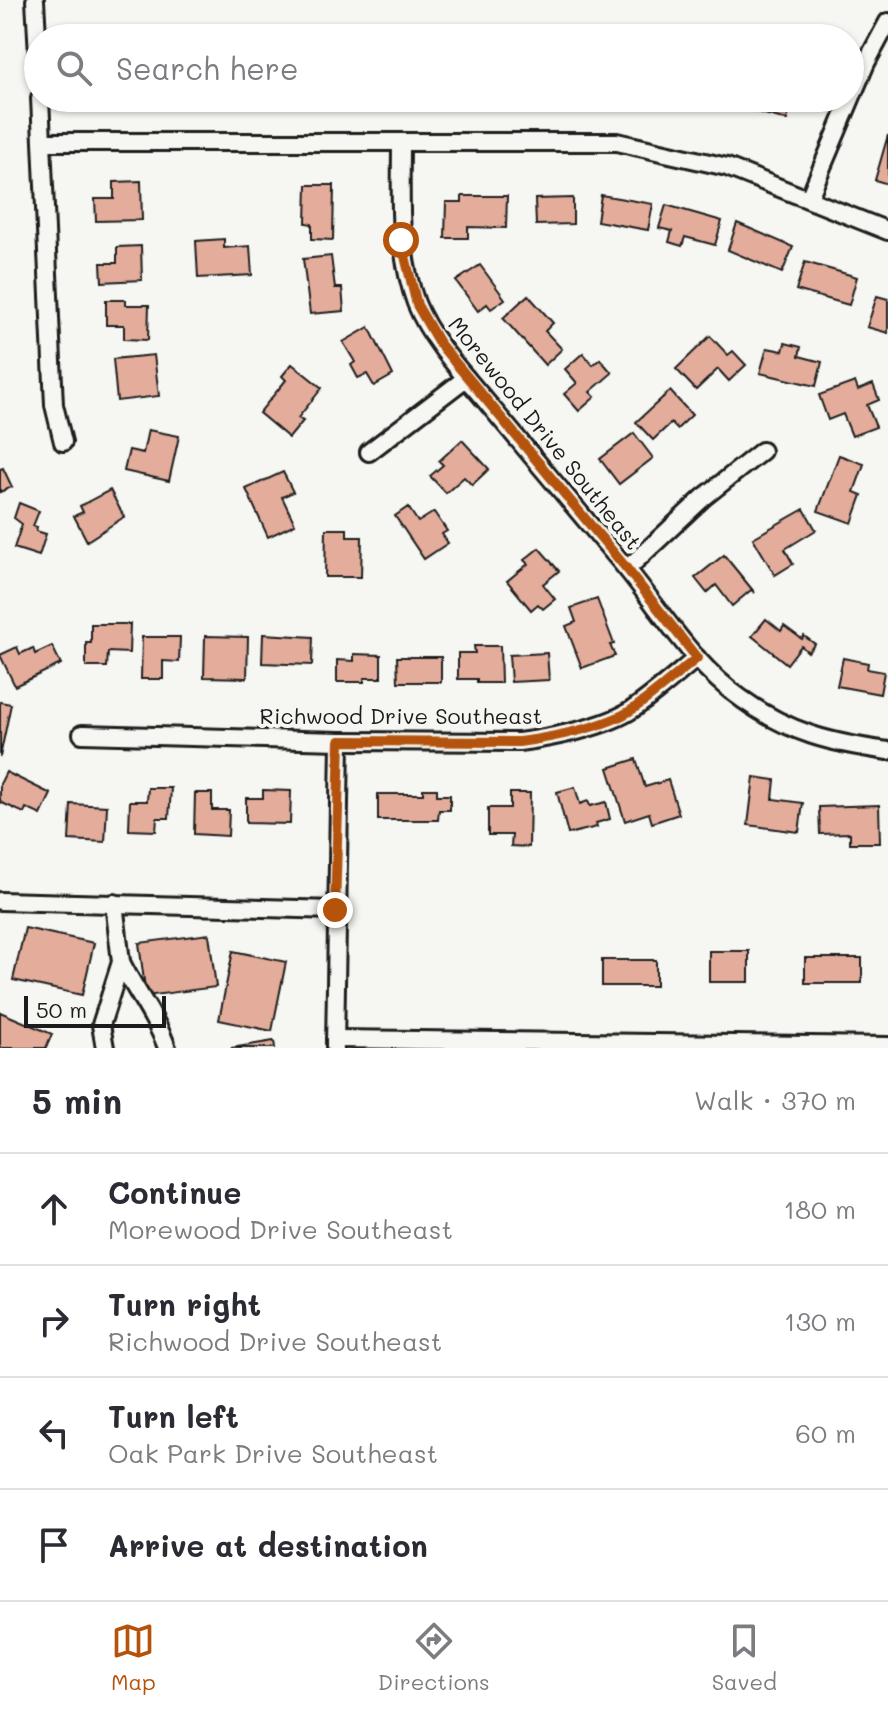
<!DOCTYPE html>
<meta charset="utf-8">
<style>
body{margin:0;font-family:Mali,sans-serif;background:#f7f7f7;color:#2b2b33}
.scale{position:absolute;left:24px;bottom:20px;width:142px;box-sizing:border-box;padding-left:8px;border:4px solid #1c1c1c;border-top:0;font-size:22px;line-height:28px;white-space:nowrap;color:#1c1c1c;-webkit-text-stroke:6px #f6f6f2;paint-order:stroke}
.stop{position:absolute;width:24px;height:24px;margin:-18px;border:6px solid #b45309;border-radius:50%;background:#fff}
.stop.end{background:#b45309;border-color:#fff;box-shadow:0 2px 8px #0008}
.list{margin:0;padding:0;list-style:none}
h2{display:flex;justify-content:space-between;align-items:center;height:104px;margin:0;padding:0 32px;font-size:34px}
h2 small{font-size:26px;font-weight:400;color:#7c7c81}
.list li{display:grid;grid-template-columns:52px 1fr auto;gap:24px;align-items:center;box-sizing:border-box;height:112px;padding:0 32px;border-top:2px solid #e1e1e2}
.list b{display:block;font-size:30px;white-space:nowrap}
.list p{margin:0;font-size:26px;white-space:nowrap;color:#7c7c81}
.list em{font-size:26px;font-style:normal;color:#7c7c81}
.icon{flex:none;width:44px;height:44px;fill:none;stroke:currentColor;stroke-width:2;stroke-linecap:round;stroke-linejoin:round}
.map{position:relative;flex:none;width:888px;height:1048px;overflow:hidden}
.search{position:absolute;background:#fff;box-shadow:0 2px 6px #0004;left:24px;right:24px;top:24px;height:88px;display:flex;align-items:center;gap:20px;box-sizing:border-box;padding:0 28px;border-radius:44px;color:#7c7c81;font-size:30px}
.sheet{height:552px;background:#fff}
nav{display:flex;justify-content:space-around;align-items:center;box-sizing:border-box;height:112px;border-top:2px solid #e1e1e2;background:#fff;font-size:22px;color:#7c7c81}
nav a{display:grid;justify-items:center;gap:4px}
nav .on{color:#b45309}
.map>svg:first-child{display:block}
.building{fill:#e4ad9b;stroke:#1c1c1c;stroke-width:2}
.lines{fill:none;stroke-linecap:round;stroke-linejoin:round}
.street-casing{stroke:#1c1c1c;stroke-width:22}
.street{stroke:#f6f6f2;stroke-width:16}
.route{stroke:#b45309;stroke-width:10}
.labels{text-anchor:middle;stroke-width:8;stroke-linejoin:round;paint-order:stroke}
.street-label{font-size:22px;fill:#1c1c1c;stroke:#f6f6f2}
</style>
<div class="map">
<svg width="888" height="1048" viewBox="0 0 888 1048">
<rect width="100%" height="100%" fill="#f6f6f2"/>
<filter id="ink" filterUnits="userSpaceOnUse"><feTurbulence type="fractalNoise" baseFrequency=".0125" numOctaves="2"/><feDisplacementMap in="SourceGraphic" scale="16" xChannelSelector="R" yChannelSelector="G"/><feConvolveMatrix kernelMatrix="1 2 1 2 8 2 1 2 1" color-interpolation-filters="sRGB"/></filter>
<g filter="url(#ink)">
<!-- building -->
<g class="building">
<path d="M431,33L475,34V38H431Z"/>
<path d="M728,98H793L787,120L726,104Z"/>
<path d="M888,135V184L875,180Z"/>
<path d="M141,181L142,220L96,221L95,199H114V182Z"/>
<path d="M307,185H334L333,240L312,239V224L306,223Z"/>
<path d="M601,195L653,204L648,230L597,221Z"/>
<path d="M462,196H507L506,228L468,227V238H445L446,202H462Z"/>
<path d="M573,198V224L536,225L535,199Z"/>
<path d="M666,205L722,221L715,245L685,237L682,246L669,242L672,231L659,228Z"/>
<path d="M737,223L793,247L782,273L728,250Z"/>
<path d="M224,239V248L250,246L252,275L198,278L196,241Z"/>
<path d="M141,246L142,280L102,282L101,263H117V247Z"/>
<path d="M331,256L335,288H342L344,311L310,314L303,259Z"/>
<path d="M805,262L857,277L849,305L796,290Z"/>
<path d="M480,265L505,299L491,309L487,304L478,311L456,281Z"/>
<path d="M528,295L553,323L545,331L562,349L545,365L503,318Z"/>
<path d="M877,296L888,299V333L867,327Z"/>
<path d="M106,300H126V305H149L148,340L124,339V325H106Z"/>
<path d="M369,327L393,375L374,386L367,374L358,378L351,365L355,362L343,342Z"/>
<path d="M710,336L728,355L733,351L746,365L729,381L718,369L696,390L676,369Z"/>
<path d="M785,343L801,347L799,356L822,362L816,386L760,373L767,348L783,351Z"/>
<path d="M583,353L593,365L600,359L612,373L590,392L595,397L579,411L564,394L577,383L565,369Z"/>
<path d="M154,355L159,396L117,401L113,359Z"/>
<path d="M292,364L322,388L298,418L303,421L289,438L259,413L286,380L282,376Z"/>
<path d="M855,382L858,390L873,384L879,400L867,405L876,427L852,436L843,414L828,420L819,395Z"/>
<path d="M670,391L692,415L677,429L671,423L653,440L636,422Z"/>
<path d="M148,430L179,436L169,481L124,471L129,450L143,453Z"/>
<path d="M634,433L653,458L619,484L600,459Z"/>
<path d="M462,440L489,469L472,485L464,477L446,493L430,476L443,465L439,461Z"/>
<path d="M839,455L864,464L854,492L862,495L852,523L818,511Z"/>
<path d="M3,468L12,487L0,492V469Z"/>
<path d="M283,472L293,492L282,497L295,524L268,537L246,489Z"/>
<path d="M110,490L124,517L87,541L74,516L83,512L80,506Z"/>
<path d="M19,503L39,511L33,526L37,527L36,531L46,534L39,556L14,548L22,524L14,518Z"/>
<path d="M408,507L418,522L434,512L447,531L442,534L448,543L424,559L395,516Z"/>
<path d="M804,509L816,530L785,549L793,564L775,575L753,538Z"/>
<path d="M326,529H347V537H362L361,577H325Z"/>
<path d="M539,548L559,571L543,584L555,599L543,609L538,604L531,610L507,581L528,564L524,560Z"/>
<path d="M724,555L755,593L751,590L732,606L716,585L707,593L695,578Z"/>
<path d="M597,599L614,644L610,645L615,656L582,668L566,626L576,622L571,608Z"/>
<path d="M766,619L781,631L784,626L802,639L804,636L815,644L808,652L801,646L787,664L752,636Z"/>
<path d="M91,624H130L129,653L108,652L107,667H86V643H91Z"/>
<path d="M263,634L313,637L312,665L262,663Z"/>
<path d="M205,636L248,637L247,678L204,677Z"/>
<path d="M142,637H180L179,662L163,661V679H141Z"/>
<path d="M52,646L61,664L15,686L0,655L17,647L20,654L33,648L35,654Z"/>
<path d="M474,646H500L501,683H477V679H458V653H475Z"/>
<path d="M547,653L549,680L511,682L509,655Z"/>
<path d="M354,654L381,655V678H364V682H337V660L354,661Z"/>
<path d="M397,657H441V682H398Z"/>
<path d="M843,658L868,663L867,669L884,672L880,694L837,686Z"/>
<path d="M0,702L11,704L0,757Z"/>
<path d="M636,759L645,787L668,780L679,814L652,823L649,813L625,821L608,768Z"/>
<path d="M6,772L51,794L41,815L26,808L24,813L0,802V784Z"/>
<path d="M754,777L775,780L773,799L803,803L799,832L748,825Z"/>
<path d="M575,787L580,804L588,801L590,806L606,802L610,819L596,823L597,827L568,834L557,792Z"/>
<path d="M148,788H171L169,818H157L156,831L129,830L130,801H147Z"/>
<path d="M423,789H437V795H450V810H439L438,820H378V794H423Z"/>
<path d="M263,790L291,791L290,824L246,823V798H263Z"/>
<path d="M195,793H212V810H229L228,836L194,834Z"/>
<path d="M510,793H530L529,847L511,846L512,835H488V808H510Z"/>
<path d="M71,804L107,806L105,842L69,840Z"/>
<path d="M879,805L880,843H850V833L820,834L819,807Z"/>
<path d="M25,928L94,943L82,995L13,980Z"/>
<path d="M209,934L216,987L146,996L139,943Z"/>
<path d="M233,951L286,962L272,1031L219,1020Z"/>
<rect x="709" y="951" width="40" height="31"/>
<rect x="805" y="958" width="57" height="25"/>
<rect x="602" y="960" width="54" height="26"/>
<path d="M0,1012L52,1034L46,1048H0Z"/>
<path d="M274,1041L275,1048H231Z"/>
</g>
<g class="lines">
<defs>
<g id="street">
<path d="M35,0L38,55"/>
<path d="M40,98L54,405L63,442"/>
<path d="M43,142H617L727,167L888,231"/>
<path d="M401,142C401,196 397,251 416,303C431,341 464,375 490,406C535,460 581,514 626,568C662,612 694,666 742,699C789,733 831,743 888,751"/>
<path d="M809,198L866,63L888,22"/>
<path d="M369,452L466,378"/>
<path d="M627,569L703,498L762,451"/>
<path d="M82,734L340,741L519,742C550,738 607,727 633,709C655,694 676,675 697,658"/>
<path d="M0,901L335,910"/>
<path d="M121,962C135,991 157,1018 167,1048"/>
<path d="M335,1039L888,1046"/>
<path d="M335,1047L340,741"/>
<path d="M105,1048L101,1025L121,962L114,903"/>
</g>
</defs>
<!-- street casing -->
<use href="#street" class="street-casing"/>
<!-- street -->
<use href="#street" class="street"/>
</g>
</g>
<g class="lines" filter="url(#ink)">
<!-- route -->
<path class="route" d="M335,910L340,741L519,742C550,738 607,727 633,709C655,694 676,675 697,658L627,569L439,343L417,305L401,240"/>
</g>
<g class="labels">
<!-- street labels -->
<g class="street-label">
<text transform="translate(545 433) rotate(51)" y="8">Morewood Drive Southeast</text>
<text x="401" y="724">Richwood Drive Southeast</text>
</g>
</g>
</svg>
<div class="scale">50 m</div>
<div class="stop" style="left:401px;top:240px"></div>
<div class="stop end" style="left:335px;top:910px"></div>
<div class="search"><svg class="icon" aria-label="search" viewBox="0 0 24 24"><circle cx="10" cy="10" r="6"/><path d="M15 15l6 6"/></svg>Search here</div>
</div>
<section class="sheet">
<h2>5 min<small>Walk · 370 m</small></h2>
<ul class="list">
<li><svg class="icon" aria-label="ahead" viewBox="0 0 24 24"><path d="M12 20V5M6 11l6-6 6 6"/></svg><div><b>Continue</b><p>Morewood Drive Southeast</p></div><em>180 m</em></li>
<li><svg class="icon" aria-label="right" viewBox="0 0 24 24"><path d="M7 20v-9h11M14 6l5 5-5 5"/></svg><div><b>Turn right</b><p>Richwood Drive Southeast</p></div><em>130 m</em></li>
<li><svg class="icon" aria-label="left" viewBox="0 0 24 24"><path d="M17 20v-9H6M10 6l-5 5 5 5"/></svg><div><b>Turn left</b><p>Oak Park Drive Southeast</p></div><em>60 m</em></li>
<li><svg class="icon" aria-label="arrive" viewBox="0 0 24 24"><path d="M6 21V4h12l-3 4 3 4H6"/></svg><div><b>Arrive at destination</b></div></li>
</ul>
</section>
<nav>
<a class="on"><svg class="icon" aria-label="map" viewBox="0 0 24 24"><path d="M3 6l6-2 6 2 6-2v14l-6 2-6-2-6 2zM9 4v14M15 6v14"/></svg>Map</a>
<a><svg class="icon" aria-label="directions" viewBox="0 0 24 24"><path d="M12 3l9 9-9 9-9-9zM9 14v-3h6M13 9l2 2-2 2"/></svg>Directions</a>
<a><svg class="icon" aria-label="saved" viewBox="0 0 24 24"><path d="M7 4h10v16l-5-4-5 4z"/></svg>Saved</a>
</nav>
